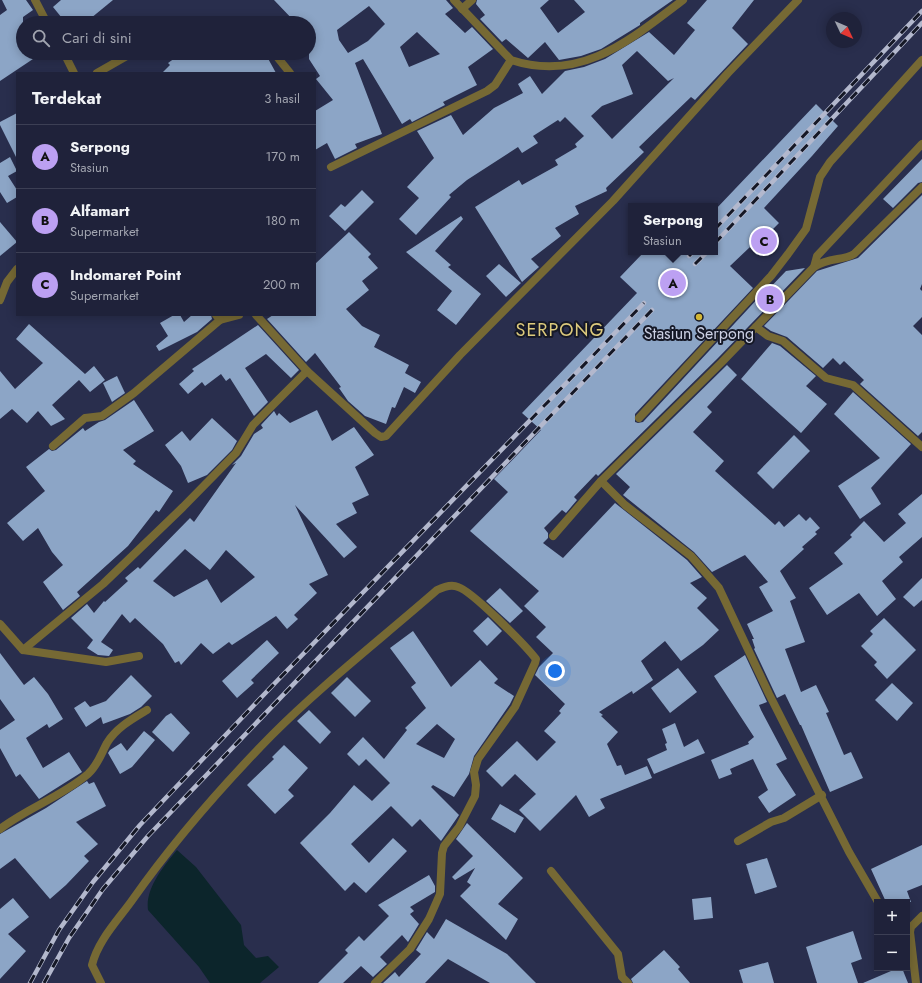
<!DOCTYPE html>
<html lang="id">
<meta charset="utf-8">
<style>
body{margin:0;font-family:Jost,sans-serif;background:#272a42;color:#f1f3f6}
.controls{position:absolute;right:12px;bottom:12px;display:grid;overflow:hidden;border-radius:0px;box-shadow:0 2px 10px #0003}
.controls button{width:36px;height:36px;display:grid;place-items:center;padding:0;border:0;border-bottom:1px solid #3c3f54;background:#1f223a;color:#f1f3f6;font:20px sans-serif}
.compass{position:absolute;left:826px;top:12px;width:36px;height:36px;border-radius:50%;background:#1f223a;box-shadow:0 2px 10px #0003;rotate:134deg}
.you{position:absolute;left:555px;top:671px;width:14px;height:14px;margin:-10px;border:3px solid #fff;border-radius:50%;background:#1a73e8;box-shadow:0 0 0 6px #1a73e833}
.badge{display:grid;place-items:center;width:26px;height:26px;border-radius:50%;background:#bca0f2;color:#111;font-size:13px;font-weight:700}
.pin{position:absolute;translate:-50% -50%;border:2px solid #fff;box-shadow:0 1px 4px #0006}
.popup{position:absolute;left:628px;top:203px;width:90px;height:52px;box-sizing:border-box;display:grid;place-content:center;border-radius:0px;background:#1f223a;filter:drop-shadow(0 1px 3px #0005);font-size:13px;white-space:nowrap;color:#a1a4af}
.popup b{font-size:15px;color:#f1f3f6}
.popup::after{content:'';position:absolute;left:50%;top:100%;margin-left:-8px;border:8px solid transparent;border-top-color:#1f223a}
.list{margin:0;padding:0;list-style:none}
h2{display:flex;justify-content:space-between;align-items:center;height:52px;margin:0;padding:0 16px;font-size:17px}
h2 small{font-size:13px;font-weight:400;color:#a1a4af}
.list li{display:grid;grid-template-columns:26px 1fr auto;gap:12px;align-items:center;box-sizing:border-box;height:64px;padding:0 16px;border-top:1px solid #3c3f54}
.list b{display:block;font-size:15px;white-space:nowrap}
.list p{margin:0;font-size:13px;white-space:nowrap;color:#a1a4af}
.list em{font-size:13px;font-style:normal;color:#a1a4af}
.icon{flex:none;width:22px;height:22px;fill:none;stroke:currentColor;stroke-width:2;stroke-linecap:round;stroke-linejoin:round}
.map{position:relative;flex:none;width:922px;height:983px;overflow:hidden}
.search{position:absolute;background:#1f223a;box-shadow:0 2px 10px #0003;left:16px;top:16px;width:300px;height:44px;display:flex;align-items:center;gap:10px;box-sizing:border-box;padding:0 14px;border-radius:22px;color:#a1a4af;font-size:15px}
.panel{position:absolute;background:#1f223a;box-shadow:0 2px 10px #0003;left:16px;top:72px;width:300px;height:244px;border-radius:0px}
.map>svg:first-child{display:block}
.water{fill:#0c252b}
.building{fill:#8ca5c6;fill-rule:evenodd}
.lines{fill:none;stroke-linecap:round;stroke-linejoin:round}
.service{stroke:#766934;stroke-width:8}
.minor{stroke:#766934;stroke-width:8}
.rail-casing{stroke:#b3b8cd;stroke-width:4.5}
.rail{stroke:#151826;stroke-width:3;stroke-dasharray:9;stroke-linecap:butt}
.poi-dot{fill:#d3b635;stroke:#151826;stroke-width:1.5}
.labels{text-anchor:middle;stroke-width:4;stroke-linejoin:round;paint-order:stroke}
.poi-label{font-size:16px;fill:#ccd0e4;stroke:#151826}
.quarter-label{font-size:18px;letter-spacing:1px;fill:#ddca7d;stroke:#151826}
</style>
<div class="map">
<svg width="922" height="983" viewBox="0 0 922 983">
<rect width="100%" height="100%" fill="#292e4d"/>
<!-- water -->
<path class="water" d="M177,850L196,867L241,925L244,945L256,958L268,956L279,967L260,983H210L199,967L148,910C145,888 164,866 177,850Z"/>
<!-- building -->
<g class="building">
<path d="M2,0H26L33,10L23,17V53H42L0,81V15L7,10Z"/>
<path d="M61,0H113L85,23H66L53,7Z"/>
<path d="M274,0H446L453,8L445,14L465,33L472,27L493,49L468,67L477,85L443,102L445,105L412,122L410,119L402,124L363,59L355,63L382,134L355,144L357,148L335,159L327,143L315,150V111L333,100L316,79L320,76L309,59V23H296ZM369,6L385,24L368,41L348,53L339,40L337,30ZM417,32L440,54L409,67L400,47Z"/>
<path d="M477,0H549L540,8L558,33L585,12L574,0H673L640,23V25L601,49L581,56L559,60L545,42L528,58L506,39L502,42L480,19L485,15L476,4Z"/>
<path d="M707,0H754L732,28L748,44L695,100L691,97L639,147L644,152L606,188L607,191L575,206L579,214L555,228L561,236L531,259L539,267L522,282L475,207L519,180L522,185L558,165L555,160L577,147L575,144L584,136L565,117L560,122L558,120L533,136L538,143L522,153L518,147L467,180L449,195L451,197L416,235L399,219L419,198L407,187L434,158L417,131L451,115L463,135L494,108L523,93L518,84L530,76L542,94L565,71L584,67L605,59L649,32L674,55L695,30L687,23ZM637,51L668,81L674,78L612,139L591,116L602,106L633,94L622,65Z"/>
<path d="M182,53H265L276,73H162L170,65L168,63Z"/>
<path d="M816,104L838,126L812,156L764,208L779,223L773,229L778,234L757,255L750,247L730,266L753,288L635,414V422L638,423L643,422L761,295L762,296L786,271L805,268L717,359L598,476L596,474L574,497L577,500L566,513L562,510L544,528L548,533V538L543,543L563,558L615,503L687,560L702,577L690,583L707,598L697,608L719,630L703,645L681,661L665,641L641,661L653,680L633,694L632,691L599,712L603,715L601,716L618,732L607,744L617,766L621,765L625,775L647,766L652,778L600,799L605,808L589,817L576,795L540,831L519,810L536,794L515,774L502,787L486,771L517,741L537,761L556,742L544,731L561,713L559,711L565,704L535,675L539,667L553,653L536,637L546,627L524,606L539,591L470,531L508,492L494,479L541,430L522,413L637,293L620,277L644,252H715V210Z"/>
<path d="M17,113V159L0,125V122Z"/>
<path d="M10,157L17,171L8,176L17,190V197L7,203L0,192V163Z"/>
<path d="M922,159V182L918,183L893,208L883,199Z"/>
<path d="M362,190L374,202L345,231L329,216L341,204L345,207Z"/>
<path d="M922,195V284L920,289L922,291V317L913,326L922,335V432L918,436L860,384L864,380L844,361L840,365L833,358L823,368L787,337L771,331L764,326L817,271L858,258Z"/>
<path d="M461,216L463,219L435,251L451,265L448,267L481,294L456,325L437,310L452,291L406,252Z"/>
<path d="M0,222L17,242L0,256Z"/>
<path d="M349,232L371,254L368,257L378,268L362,281L369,290L346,309L362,326L380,335L374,347L409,365L405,373L421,382L415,393L404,387L395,408L392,407L386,424L365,416L348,401L339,388L341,387L315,353L306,362L267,319L273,315H315V264Z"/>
<path d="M499,264L521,283L506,297L486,276Z"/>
<path d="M174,315H180L184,322L192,315H211L212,319L197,332L159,351L156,346L168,336L160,323Z"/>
<path d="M29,324L85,374L94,366L105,380L90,392L79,380L52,405L65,419L51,426L38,411L27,423L12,409L0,419V371L15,389L43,363L16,339Z"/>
<path d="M258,325L299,370L291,378L266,354L245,368L268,402L254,416L230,378L226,381L221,374L205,386L202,382L188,394L179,384L194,371L192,369Z"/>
<path d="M772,343L780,346L816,376L806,386L827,404L801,433L741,379Z"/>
<path d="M727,365L737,375L707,407L712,412L693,432L724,461L715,471L775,525L779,521L784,527L799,514L806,521L810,517L820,528L815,532L817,534L802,547L804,549L780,571L796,598L790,601L805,642L785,649L801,692L816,685L829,712L826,713L844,755L851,752L863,778L830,792L801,725H800L785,694L777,698L754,649L755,648L752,639H754L747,624L773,611L759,587L768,582L745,555L712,572L694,552L623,495L630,487L616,474Z"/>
<path d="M117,376L125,393L112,402L103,383Z"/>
<path d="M853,392L911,444L871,488L881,504L860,519L838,486L880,458L834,414Z"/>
<path d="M134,400L154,431L123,450L136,461L133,464L173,491L159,512L156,510L128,546L77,592L80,596L63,610L43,582L63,565L52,552L38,528L23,541L7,523L45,491L26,467L49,449L52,451L56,450L83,428L85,431L99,422L105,420Z"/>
<path d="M317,410L332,441L354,427L374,455L355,467L369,495L352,503L357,513L336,524L357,547L344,558L295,505L328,575L309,584L317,593L294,615L298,619L287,629L276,616L232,645L229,642L213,654L201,643L181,665L179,661L175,663L163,644L135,618L130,623L122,614L101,642L113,650L109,656L98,655L87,648L93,640L71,618L87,604L94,613L104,601L105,602L128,581L125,578L138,567L140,569L190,518L194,522L236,463L232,465L241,456L254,434L263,428L261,425L274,411L277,416L279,413L290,423ZM185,549L210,570L226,550L255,577L221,603L207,579L174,597L153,581Z"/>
<path d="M212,418L237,441L232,450L207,475L188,483L181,466L165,445L182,431L190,441Z"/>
<path d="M794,435L810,451L773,489L757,473Z"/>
<path d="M922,494V537L899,557L903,562L882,581L896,599L877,616L859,593L827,615L809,588L843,564L834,553L852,537L850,535L864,521L884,542L906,523L898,514Z"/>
<path d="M922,578V600L914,607L903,597Z"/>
<path d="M500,588L523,611L510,623L486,601Z"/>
<path d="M488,617L502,631L487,646L473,631Z"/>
<path d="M884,618L916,650L887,679L874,665L877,662L861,646L873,634L870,631Z"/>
<path d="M413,631L451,687L480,660L498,679L494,683L514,696L510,704L474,756L469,774L454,797L433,785L431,787L459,815L441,841L420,819L412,827L391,806L351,844L369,863L393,838L407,851L366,893L354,882L345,891L300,843L330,813L354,785L372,801L390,783L366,759L359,766L347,754L363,737L384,759L407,730L405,728L426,708L411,687L416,683L390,648ZM437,724L455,739L444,758L416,744Z"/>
<path d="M267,640L279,653L251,680L254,683L237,698L222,681Z"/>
<path d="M0,653L24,685L34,677L48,694L63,719L49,728L47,724L26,738L43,768L69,752L82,772L39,799L20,774L16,777L0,748V730L15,720L0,699Z"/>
<path d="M745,655L767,702L759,705L761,710L787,759L776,764L796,795L769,813L758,797L768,790L753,759L730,769L732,774L719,779L711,760L749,744L748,742L754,737L714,676Z"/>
<path d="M678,668L697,692L670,713L651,688Z"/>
<path d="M131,675L152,696L141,707L130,714L103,724L101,717L86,727L74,708L85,701L90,707L106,701Z"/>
<path d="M347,677L371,701L355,717L331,693Z"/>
<path d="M892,683L913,703L897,721L875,700Z"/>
<path d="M309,710L331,732L320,744L297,721Z"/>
<path d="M171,713L190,733L173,752L152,732L166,716Z"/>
<path d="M675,723L684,747L698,739L705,753L654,774L647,759L667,750L665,744L667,743L662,729Z"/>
<path d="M144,731L155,740L132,767L120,774L108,753L110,750L121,743L127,751Z"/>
<path d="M284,745L308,768L288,790L294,796L275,814L247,785L274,759L272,757Z"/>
<path d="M87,781L89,784L94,782L106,806L76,822L98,844L84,856L89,861L66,885L50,899L15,858L0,869V834L46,808Z"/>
<path d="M500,804L524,818L515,833L491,819Z"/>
<path d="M467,823L523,878L498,904L518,919L506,940L460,896L471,885L467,882L475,868L455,880L452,877L473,856L456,839Z"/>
<path d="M922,845V885L907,891L911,902H886L871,869Z"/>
<path d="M767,858L777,887L755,894L746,864Z"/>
<path d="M429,875L435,886V892L410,907L414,911L410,914L419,924L408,942L402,935L380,957L387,964L373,977L361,966L343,983H318L348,953L345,950L359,936L364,941L389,916L378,905Z"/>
<path d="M711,897L713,918L694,920L692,899Z"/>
<path d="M13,898L29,917L8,934L26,951L0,979V909Z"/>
<path d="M446,919L507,954L536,983H490L448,959L425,983H383L395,972L399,977L421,954L416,950L427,932L434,939Z"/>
<path d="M853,931L862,959L851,963L858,983H817L806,947Z"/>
<path d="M664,950L680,967L678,969L690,983H633L631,979Z"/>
<path d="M768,962L774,983H743L739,970Z"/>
<path d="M898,968H902L908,983H863Z"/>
</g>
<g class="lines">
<!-- service -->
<path class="service" d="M639,418L771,276L788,254L806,229L820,177L830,162L922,60"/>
<!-- minor -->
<g class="minor">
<path d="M35,0L47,23"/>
<path d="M454,0L511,60C581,83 630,40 683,0"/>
<path d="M462,9L472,0"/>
<path d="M216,23H243"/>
<path d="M64,53L74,73"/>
<path d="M274,53L290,73"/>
<path d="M97,73L132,53"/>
<path d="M331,167L487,91L495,85L511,60"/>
<path d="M814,267C829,257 843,261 854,254L922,187"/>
<path d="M0,300L7,282L17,269"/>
<path d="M216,315L220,320L239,315"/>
<path d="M756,327L768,336L783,341L826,378L853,385L922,447"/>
<path d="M307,371L375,433L381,437L386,436L460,355L613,201L728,73L798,0"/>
<path d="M53,446L85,418L102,416L134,393L220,320"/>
<path d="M601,481L625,505L691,556L719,588L769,694L849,852L878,902"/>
<path d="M553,536L601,481L721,363L814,267L817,256L922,144"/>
<path d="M0,624L23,650L106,662L139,656"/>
<path d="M23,650L103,584L183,507L236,453L253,425L307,371L256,315"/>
<path d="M0,829C27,808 61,797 88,774C98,765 101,754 107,743C116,728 132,719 147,710"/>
<path d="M738,841L771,822L784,818L822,795"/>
<path d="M551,871L618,954L622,977L628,983"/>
<path d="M101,983L92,965C98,940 119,919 133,899C174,841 222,786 272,735C323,684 382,638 437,590C443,587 452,584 458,587C472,591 525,645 536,659L535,663L515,707L478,759L474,772L476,785L475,796L459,827L444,846L442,853L440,894L429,919L410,949L375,983"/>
<path d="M916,983L910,932L911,927L922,916"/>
</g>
<defs>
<g id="rail">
<path d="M715,229L922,11"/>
<path d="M715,243L922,23"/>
<path d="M689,256L693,252"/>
<path d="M695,264L707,252"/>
<path d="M30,983L59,930L93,882L140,825L275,683L644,303"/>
<path d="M44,983L69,938L103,889L148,836L652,310"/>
</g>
</defs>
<!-- rail casing -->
<use href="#rail" class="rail-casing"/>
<!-- rail -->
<use href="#rail" class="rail"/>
</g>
<!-- markers -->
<circle class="poi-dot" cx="699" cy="317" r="4"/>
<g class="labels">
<!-- poi labels -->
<g class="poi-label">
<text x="699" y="339">Stasiun Serpong</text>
</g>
<!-- quarter labels -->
<g class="quarter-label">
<text x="560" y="336">SERPONG</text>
</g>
</g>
</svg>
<div class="controls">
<button>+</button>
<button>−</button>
</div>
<svg class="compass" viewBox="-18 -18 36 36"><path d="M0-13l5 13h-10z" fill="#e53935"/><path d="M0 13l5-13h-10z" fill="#a1a4af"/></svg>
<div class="you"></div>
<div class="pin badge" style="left:673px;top:283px">A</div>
<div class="popup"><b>Serpong</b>Stasiun</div>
<div class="pin badge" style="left:770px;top:299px">B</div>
<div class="pin badge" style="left:764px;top:241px">C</div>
<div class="search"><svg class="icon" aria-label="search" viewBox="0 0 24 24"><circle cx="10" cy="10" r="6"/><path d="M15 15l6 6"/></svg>Cari di sini</div>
<section class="panel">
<h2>Terdekat<small>3 hasil</small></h2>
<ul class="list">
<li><span class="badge">A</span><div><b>Serpong</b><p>Stasiun</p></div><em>170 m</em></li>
<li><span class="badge">B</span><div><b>Alfamart</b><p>Supermarket</p></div><em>180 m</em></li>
<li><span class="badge">C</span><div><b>Indomaret Point</b><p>Supermarket</p></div><em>200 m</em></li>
</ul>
</section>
</div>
